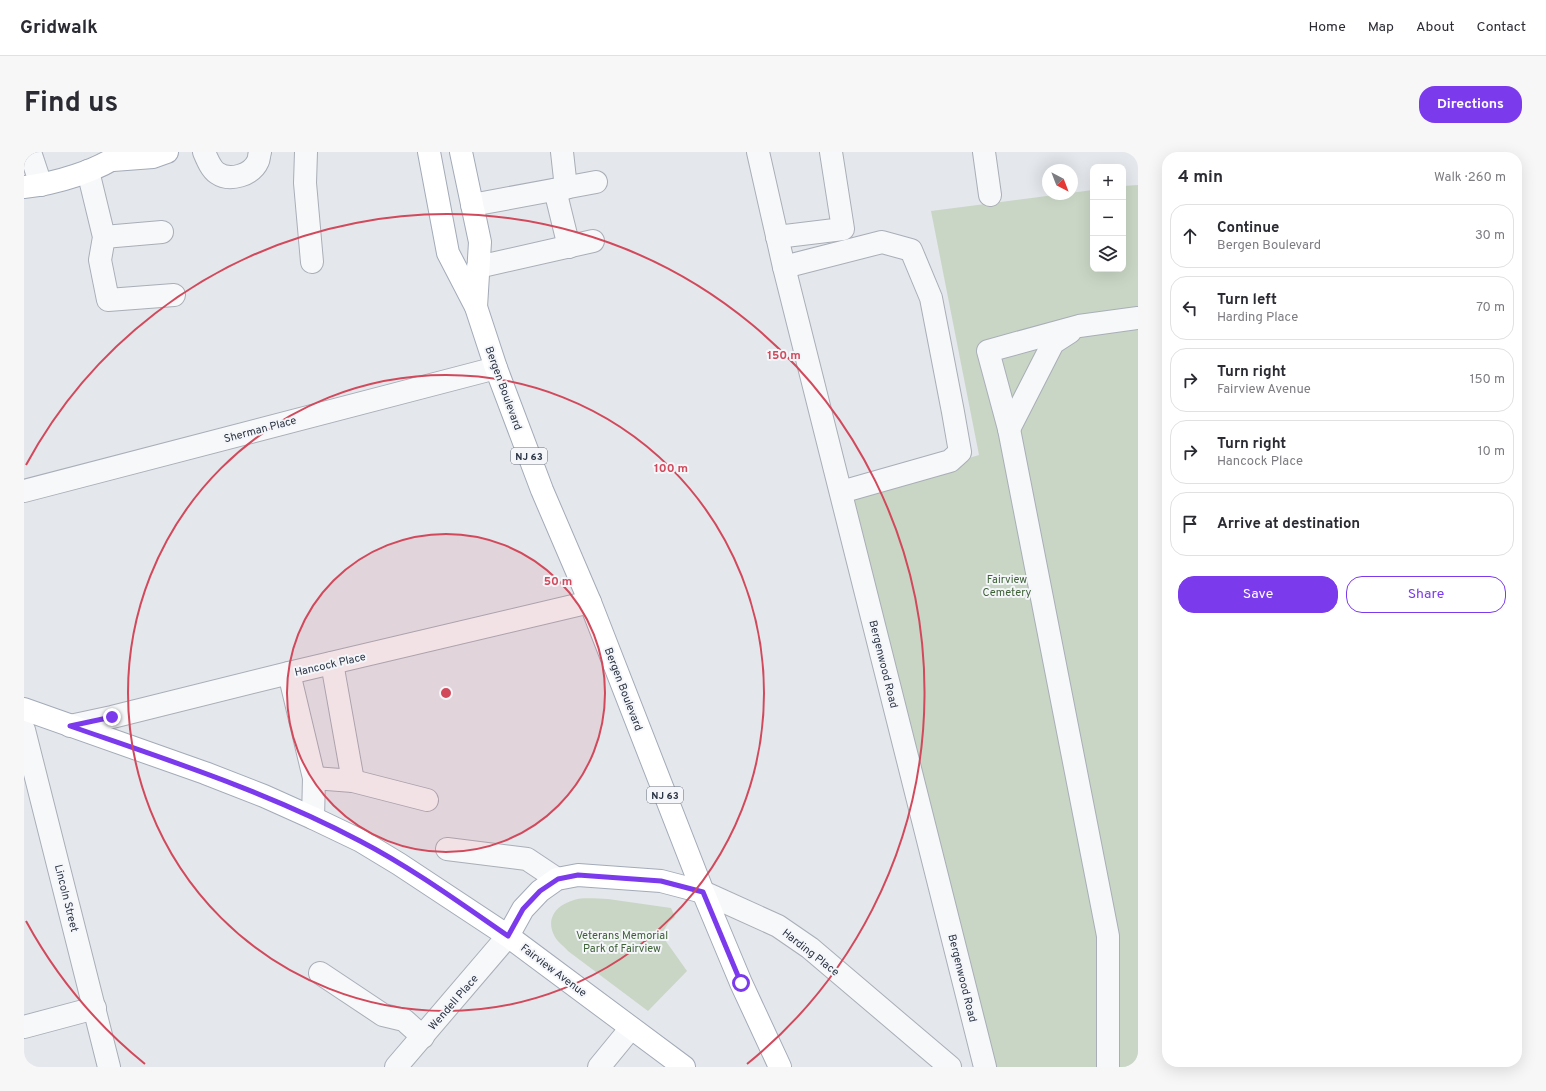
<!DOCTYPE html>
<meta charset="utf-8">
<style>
body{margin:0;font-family:Overpass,sans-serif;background:#f7f7f7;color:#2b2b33}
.controls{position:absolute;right:12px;top:12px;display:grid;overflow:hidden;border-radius:8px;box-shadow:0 4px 16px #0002}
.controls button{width:36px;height:36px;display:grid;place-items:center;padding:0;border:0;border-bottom:1px solid #e1e1e2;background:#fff;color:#2b2b33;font:20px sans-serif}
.compass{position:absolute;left:1018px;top:12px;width:36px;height:36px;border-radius:50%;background:#fff;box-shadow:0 4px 16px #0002;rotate:138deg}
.stop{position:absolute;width:12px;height:12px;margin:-9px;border:3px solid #7c3aed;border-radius:50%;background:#fff}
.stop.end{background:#7c3aed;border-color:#fff;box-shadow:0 1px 4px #0008}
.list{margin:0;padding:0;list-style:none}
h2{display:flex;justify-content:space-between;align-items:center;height:52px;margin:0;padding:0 16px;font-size:17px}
h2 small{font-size:13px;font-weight:400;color:#7c7c81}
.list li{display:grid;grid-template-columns:26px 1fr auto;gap:12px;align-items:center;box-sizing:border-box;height:64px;margin:0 8px 8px;padding:0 8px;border:1px solid #e1e1e2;border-radius:16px}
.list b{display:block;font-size:15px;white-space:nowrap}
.list p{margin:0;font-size:13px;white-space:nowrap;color:#7c7c81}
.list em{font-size:13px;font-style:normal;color:#7c7c81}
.actions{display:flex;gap:8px;padding:12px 16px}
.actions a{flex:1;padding:9px 0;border:1px solid #7c3aed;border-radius:16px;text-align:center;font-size:14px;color:#7c3aed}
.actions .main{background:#7c3aed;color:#fff}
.icon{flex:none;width:22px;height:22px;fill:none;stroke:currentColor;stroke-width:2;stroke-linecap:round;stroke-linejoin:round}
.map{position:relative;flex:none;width:1114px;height:915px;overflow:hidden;border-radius:16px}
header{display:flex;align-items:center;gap:24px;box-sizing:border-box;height:56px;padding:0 20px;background:#fff;border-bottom:1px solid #e1e1e2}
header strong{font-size:19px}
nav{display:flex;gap:22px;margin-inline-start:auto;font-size:14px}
.intro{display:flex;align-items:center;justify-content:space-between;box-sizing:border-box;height:96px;padding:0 24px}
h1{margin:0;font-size:28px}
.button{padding:10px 18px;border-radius:16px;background:#7c3aed;color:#fff;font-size:14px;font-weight:700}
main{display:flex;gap:24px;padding:0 24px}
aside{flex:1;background:#fff;border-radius:16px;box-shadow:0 4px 16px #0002}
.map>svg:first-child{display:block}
.green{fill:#c9d6c5}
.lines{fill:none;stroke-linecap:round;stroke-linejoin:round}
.minor-casing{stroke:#a9aeb7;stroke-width:24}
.major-casing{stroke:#a3abb8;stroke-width:24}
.minor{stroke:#f7f8fa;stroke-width:22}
.major{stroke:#fff;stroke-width:22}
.route{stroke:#7c3aed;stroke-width:5}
.ring{fill:none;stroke:#d1495b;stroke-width:2}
.labels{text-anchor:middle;stroke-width:4;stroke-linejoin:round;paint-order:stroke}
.shield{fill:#f4f6f9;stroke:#676e7b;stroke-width:1}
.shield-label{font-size:10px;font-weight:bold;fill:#2b3445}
.street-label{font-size:11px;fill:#2b3445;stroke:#f4f6f9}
.park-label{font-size:11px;fill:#3f6138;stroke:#f4f6f9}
.centre{fill:#d1495b;stroke:#f4f6f9;stroke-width:2}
.ring-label{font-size:12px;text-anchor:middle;font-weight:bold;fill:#d1495b;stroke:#f4f6f9;stroke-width:4;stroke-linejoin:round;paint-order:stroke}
</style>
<header>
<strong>Gridwalk</strong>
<nav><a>Home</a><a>Map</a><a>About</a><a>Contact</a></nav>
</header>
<div class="intro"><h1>Find us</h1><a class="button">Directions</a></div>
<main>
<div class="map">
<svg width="1114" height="915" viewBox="0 0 1114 915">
<rect width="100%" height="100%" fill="#e4e7ec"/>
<!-- green -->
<g class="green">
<path d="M1114,33V915H964L826,341L955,303L907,59L1069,38V117H1099V34Z"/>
<path d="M584,747L647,756L651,765L645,770L638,781L641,788L663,819L624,859L544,799C541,795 536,792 533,788C520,769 530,754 550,748C560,745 573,747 584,747Z"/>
</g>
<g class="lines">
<defs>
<g id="minor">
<path d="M6,0L17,33"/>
<path d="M180,0C183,7 187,17 193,21C206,30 228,23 234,9C235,7 235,3 236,0"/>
<path d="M282,0L281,31L288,110"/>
<path d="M538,0L542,36"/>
<path d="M734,0L760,115L961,915"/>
<path d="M960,0L966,43"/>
<path d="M64,19L80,85L76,108L84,148L150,143"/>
<path d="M531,38L545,95"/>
<path d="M448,53L572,30"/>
<path d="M80,85L138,80"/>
<path d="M753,85L819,77L807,0"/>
<path d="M454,115L569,89"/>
<path d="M760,115L858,90L887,98L907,146L929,260L936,300L926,309L817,340"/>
<path d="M985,277L1029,191L1046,180"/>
<path d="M0,339L472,216"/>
<path d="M308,511L329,629"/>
<path d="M265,521L290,626"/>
<path d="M46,574L88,565L265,521L566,450"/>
<path d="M0,578L85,915"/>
<path d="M289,666L290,626L329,629L403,648"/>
<path d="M423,697L503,707L533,727"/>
<path d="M679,740L754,774L786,796L926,915"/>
<path d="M296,821L359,863L380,868L399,885"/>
<path d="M0,875L71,856"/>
<path d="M372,915L484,784"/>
<path d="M575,915L607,876"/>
<path d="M1084,915V784L985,277L964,199L1055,174L1114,166"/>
</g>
<g id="major">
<path d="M405,0L424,101L452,155L472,216L518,338L566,450L679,740L717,831L756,915"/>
<path d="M437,0L456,90L452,155"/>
<path d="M89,8L129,5L143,0"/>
<path d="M0,35C30,32 75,19 99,0"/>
<path d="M0,557L181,621L240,644L289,666L337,689L375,712L484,784L660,915"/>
<path d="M484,784L499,757L516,739L533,727L554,723L637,729L679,740"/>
</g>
</defs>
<!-- minor casing -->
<use href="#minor" class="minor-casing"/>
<!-- major casing -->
<use href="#major" class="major-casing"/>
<!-- minor -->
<use href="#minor" class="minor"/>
<!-- major -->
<use href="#major" class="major"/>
</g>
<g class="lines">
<!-- route -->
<path class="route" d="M88,565L46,574C144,608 244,640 336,689C388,716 436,751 484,784L499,757L516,739L534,727L554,723L637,729L679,740L717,831"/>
</g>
<!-- distance rings -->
<circle cx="422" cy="541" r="159" fill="#d1495b" fill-opacity=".12"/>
<g class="ring">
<circle cx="422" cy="541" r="159"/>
<circle cx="422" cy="541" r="318"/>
<path d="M121 912A478 478 0 0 1 2 769M2 313A478 478 0 1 1 723 912"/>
</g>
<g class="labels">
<!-- shield labels -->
<g class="shield">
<rect x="487" y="296" width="36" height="16" rx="3"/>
<rect x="623" y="635" width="36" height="16" rx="3"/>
</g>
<g class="shield-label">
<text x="505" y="308">NJ 63</text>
<text x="641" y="647">NJ 63</text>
</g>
<!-- street labels -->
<g class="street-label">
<text transform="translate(480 236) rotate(70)" y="4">Bergen Boulevard</text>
<text transform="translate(236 277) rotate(-15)" y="4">Sherman Place</text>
<text transform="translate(306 512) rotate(-13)" y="4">Hancock Place</text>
<text transform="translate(860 512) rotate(76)" y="4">Bergenwood Road</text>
<text transform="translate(600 537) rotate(69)" y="4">Bergen Boulevard</text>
<text transform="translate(43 746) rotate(76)" y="4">Lincoln Street</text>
<text transform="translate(787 800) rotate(38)" y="4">Harding Place</text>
<text transform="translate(530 818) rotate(37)" y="4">Fairview Avenue</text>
<text transform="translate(939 826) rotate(76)" y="4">Bergenwood Road</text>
<text transform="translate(429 850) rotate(-49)" y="4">Wendell Place</text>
</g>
<!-- park labels -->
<g class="park-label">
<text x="983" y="431">Fairview<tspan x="983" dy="13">Cemetery</tspan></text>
<text x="598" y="787">Veterans Memorial<tspan x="598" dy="13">Park of Fairview</tspan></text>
</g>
</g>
<circle cx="422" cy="541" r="6" class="centre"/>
<g class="ring-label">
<text x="760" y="207">150 m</text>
<text x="647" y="320">100 m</text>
<text x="534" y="433">50 m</text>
</g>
</svg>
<div class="controls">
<button>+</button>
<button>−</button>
<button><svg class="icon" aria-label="layers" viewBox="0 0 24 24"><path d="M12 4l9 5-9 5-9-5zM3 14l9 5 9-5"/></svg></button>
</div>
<svg class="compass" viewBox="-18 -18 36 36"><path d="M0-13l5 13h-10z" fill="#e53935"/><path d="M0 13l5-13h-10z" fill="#7c7c81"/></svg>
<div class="stop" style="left:717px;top:831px"></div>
<div class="stop end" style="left:88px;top:565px"></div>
</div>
<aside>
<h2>4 min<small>Walk · 260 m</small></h2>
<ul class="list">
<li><svg class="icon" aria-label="ahead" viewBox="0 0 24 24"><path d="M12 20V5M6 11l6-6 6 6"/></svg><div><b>Continue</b><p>Bergen Boulevard</p></div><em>30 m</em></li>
<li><svg class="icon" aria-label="left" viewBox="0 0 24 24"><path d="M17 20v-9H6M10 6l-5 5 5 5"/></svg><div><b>Turn left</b><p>Harding Place</p></div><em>70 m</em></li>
<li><svg class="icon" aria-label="right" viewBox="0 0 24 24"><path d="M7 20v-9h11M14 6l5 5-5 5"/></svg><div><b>Turn right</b><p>Fairview Avenue</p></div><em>150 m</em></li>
<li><svg class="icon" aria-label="right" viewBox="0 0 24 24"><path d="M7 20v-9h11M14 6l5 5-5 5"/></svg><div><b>Turn right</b><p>Hancock Place</p></div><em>10 m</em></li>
<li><svg class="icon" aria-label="arrive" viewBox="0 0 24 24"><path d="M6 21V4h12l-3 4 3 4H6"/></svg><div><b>Arrive at destination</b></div></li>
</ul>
<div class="actions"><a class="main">Save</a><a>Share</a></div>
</aside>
</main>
